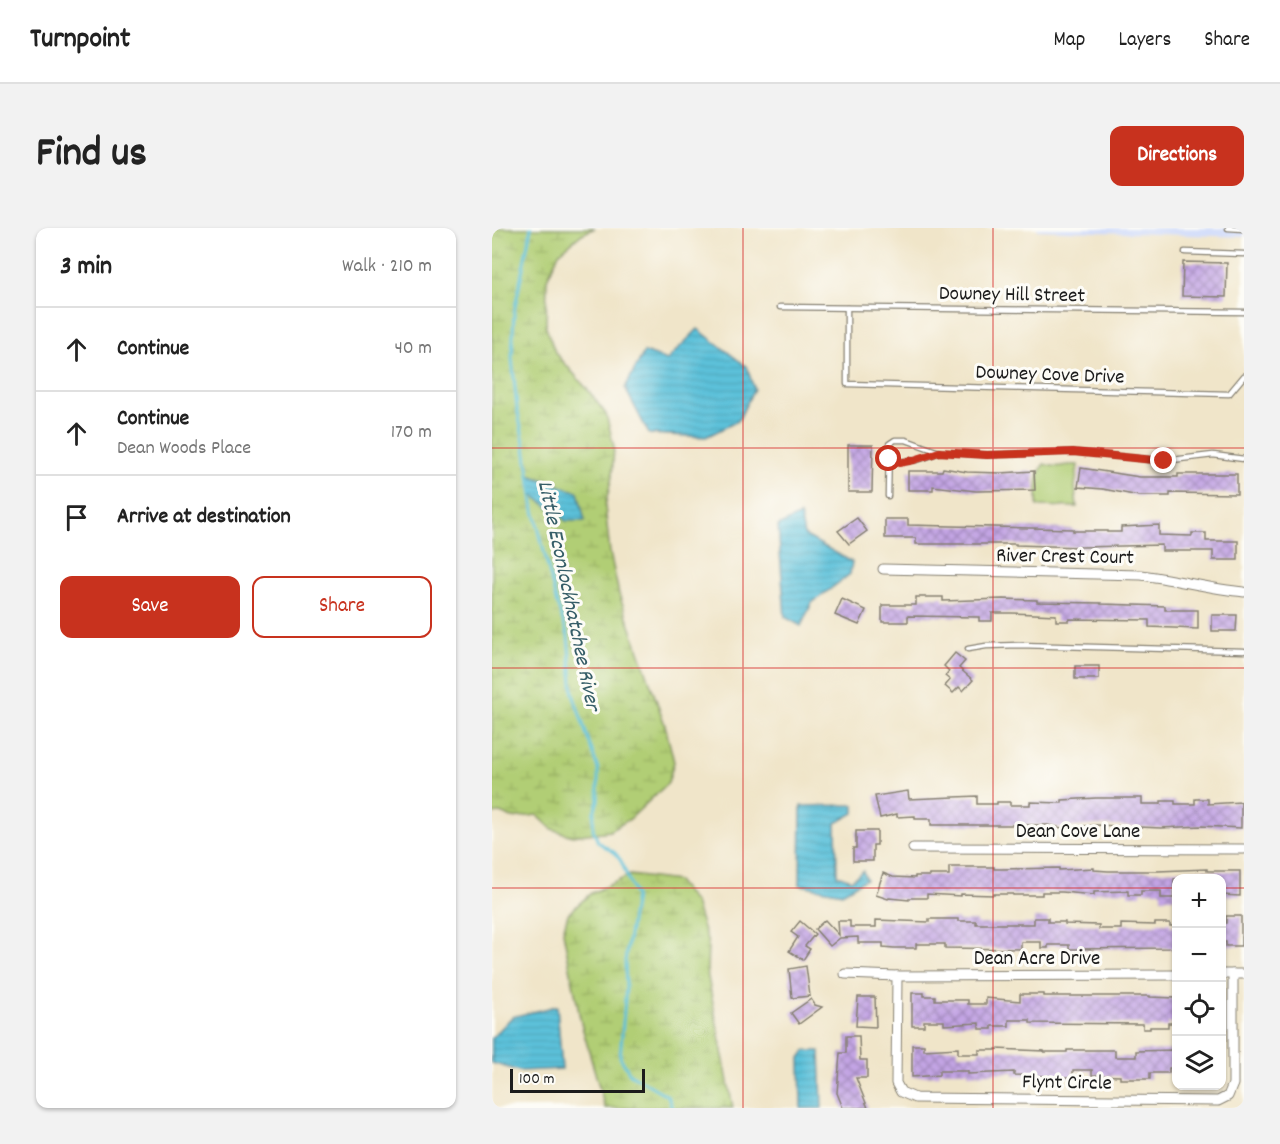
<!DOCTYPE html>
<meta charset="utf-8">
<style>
body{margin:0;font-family:Dekko,sans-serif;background:#f2f2f2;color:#222}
.controls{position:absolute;right:18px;bottom:18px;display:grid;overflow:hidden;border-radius:12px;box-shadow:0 2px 4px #0004}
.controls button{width:54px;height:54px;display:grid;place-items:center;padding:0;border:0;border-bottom:2px solid #e0e0e0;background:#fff;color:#222;font:30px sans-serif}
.scale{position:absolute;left:18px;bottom:15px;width:135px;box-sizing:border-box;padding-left:6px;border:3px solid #1c1c1c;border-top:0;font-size:16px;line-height:21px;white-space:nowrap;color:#1c1c1c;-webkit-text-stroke:4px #fdfcf7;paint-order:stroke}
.stop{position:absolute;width:18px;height:18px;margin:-14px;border:4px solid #c8321e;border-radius:50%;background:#fff}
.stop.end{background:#c8321e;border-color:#fff;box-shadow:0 2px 6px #0008}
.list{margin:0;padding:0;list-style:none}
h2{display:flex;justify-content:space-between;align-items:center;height:78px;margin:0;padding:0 24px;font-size:26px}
h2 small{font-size:20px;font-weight:400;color:#767676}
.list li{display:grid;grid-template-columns:39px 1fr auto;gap:18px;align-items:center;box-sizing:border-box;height:84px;padding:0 24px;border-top:2px solid #e0e0e0}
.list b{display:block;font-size:22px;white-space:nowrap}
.list p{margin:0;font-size:20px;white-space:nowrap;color:#767676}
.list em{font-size:20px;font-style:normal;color:#767676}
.actions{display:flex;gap:12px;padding:18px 24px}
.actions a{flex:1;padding:14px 0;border:2px solid #c8321e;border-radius:12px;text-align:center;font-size:21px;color:#c8321e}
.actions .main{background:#c8321e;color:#fff}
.icon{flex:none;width:33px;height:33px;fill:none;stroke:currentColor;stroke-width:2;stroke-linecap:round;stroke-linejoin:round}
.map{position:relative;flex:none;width:752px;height:880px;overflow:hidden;border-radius:12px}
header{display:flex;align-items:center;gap:36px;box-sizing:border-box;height:84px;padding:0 30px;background:#fff;border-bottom:2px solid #e0e0e0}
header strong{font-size:28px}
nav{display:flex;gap:33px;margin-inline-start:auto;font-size:21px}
.intro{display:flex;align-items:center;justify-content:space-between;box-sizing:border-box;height:144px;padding:0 36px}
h1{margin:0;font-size:42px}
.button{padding:15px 27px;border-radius:12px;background:#c8321e;color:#fff;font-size:21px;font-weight:700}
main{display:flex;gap:36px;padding:0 36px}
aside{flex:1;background:#fff;border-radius:12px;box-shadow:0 2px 4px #0004}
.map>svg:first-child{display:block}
.built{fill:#cfdafa}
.wetland{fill:url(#wetland-marsh);stroke:#667548;stroke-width:1.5}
.green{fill:#b1ce74;stroke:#667548;stroke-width:1.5}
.water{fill:url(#water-rules);stroke:#3c6e7b;stroke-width:1.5}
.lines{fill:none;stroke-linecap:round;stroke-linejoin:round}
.stream{stroke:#5cc1da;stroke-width:3}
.building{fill:url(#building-cross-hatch)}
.service-casing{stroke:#868072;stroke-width:7}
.minor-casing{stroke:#868072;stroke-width:11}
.service{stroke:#fff;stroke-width:4.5}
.minor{stroke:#fff;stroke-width:9}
.route{stroke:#c8321e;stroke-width:8}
.grid{fill:none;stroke:#d62828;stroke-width:1.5;stroke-opacity:0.55}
.labels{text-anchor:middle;stroke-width:6;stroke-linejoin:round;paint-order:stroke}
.street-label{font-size:21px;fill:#1c1c1c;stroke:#fdfcf7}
.water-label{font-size:22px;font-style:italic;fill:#365e68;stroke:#fdfcf7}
</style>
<header>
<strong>Turnpoint</strong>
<nav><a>Map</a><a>Layers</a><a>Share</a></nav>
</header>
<div class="intro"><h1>Find us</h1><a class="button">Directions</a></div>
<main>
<aside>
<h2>3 min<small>Walk · 210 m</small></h2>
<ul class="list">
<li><svg class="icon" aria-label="ahead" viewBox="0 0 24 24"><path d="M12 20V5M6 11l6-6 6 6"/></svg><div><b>Continue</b></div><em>40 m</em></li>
<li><svg class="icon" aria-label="ahead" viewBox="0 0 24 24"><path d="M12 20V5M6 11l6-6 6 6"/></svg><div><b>Continue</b><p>Dean Woods Place</p></div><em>170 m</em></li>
<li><svg class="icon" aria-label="arrive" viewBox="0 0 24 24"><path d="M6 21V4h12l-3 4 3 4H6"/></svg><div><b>Arrive at destination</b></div></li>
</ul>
<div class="actions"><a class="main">Save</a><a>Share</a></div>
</aside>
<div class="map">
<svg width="752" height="880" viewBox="0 0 752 880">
<defs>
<pattern id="wetland-marsh" width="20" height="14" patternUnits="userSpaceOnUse" patternTransform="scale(1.5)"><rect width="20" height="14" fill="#b1ce74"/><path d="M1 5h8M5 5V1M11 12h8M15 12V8" fill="none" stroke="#98b064"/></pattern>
<pattern id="water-rules" width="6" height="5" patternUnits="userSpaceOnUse" patternTransform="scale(1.5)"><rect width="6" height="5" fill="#5cc1da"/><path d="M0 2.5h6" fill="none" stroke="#4fa5ba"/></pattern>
<pattern id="building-cross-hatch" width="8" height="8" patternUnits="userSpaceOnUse" patternTransform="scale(1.5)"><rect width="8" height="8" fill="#c3a4e4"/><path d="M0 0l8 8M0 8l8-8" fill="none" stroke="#9e85b8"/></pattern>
</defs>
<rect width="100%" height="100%" fill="#fdfcf7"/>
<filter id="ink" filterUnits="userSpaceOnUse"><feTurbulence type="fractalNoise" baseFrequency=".0167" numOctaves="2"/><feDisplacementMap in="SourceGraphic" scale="12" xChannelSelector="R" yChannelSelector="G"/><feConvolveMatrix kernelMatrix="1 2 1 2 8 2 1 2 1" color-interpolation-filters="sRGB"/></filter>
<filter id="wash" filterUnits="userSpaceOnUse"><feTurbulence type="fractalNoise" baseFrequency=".008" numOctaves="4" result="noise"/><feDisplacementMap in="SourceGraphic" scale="24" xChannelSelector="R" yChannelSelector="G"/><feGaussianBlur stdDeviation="1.35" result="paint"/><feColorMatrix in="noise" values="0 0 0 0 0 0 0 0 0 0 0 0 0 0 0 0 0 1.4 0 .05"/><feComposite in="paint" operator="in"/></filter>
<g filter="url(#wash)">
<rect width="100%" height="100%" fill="#f0e5c9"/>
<!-- built -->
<path class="built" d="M545,0H752V9L545,2Z"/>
<!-- wetland -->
<g class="wetland">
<path d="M0,0H103L90,6L67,25L55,51L54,99L63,124L95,161L114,186L122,219L120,249L113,278L118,325L127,366L173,497L182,534L176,555L138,591L118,603L80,608L60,601L45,587L20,590L8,585L0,586Z"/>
<path d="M138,647L185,653L203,675L216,715L215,744L241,880H113L89,795L71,704L76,686L98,666Z"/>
</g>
<!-- green -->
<path class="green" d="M552,236C570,242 571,235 586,237L583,258L585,279L545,278C546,264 543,247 552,236Z"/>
<!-- water -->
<g class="water">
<path d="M206,101L255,139L262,161L246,193L214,209L157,206L133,160L152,124L175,132Z"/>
<path d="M37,247L86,264L93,293H74L40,266Z"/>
<path d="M308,287L312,307L360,334L358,346L320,375L309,398L293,389L286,298Z"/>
<path d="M362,577V585L344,595L345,647L359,652L371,643L374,651L350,665L308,657L309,578Z"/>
<path d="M65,778L70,841L27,843L0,835V810L20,789Z"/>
<path d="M313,823H328L330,880H309L308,830Z"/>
</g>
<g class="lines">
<!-- stream -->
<path class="stream" d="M39,0L22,84L20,130L25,180L33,219L42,282L64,373L76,408L81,466L106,541V572L102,584L101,601L106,614L123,625L129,633L143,668L133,733L134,759L128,829L138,846L176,868L180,880"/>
</g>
<g id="blocks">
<!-- building -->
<g class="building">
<path d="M691,34L735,35L734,69L690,68Z"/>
<path d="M356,217H381L380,264H356Z"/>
<path d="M451,240L475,244L509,245L542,243L543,262L484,263L441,258V262H416V243H450Z"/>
<path d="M589,240L648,249H686V246H745V266L678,265V268H647L611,261L586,259Z"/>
<path d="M365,290L375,303L357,316L346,303Z"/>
<path d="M393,291H416V297L581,301V303H615V304H629V299L667,297V307L700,308V305H714V313H746V332H721V323H670V317L590,319L524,317V316H424V310H393Z"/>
<path d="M424,369H451V373L511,371L545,372V374L609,375V376L673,378V382H706V401L657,399V392L577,391V393H564V387L520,385H500V393H487V389L416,388V394H390V377H424Z"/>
<path d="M350,371L374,382L367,397L343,387Z"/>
<path d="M720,387H745L744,403H720Z"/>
<path d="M463,425L473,433L467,440L481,452L471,463L467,459L461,465L453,458L458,452L453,448L457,443L452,438Z"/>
<rect x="583" y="438" width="24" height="13"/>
<path d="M416,563L417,571L485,568V576H505V574H518V577H538V574L570,575V572L604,570H650V576H669V573H683V576H703V571H716V576L749,574V600L709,598L669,600L604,597L570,600L555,597H439V591H423V588L405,589V586L388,590L383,568Z"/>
<path d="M364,603H385V617H381V633H361V620H364Z"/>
<path d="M457,639H502V641H511L567,640V642L602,640V642L616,643H666L715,641V643H748V668L729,667V651H682V670H669V663H649V667H636V663L602,664V667L570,664H550V667H521V666H502V667L469,666V668L435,666V670H417V672L397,670L396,671L384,667L391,645L401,649L423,650V648H438V647H457Z"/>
<path d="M734,688H749V718H734V714H729V695H734Z"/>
<path d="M542,690H556V694H573V696L607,697V701H629V696L663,697V695H678V698H684V720L577,721V717H556V720H549V714H529V721L453,720V716H424V720H402L391,719V715H366V709L348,710L338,718L323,701L333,692L347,707L346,693H358V699H384V692L437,694V691H466V693H484V696H542Z"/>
<path d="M308,693L323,706L313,718L318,721L311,732L297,723L306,709L299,704Z"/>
<path d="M314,738L318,768L300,770L297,741Z"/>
<path d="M420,765H432V768H443V772H476V776H494V770L528,773V766H552V768H658V769L684,770V795H676V799H658V801H651V796L538,795V792H517V798H500V801H487V795L452,797V793H432V798H420Z"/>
<path d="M366,769H383L384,799L364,798Z"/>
<path d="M319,771L323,777L330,779L307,796L299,785Z"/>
<path d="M354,808H367L368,832H375V850H364L376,880H351L345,865L348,825H354Z"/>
<path d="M420,817H432V822L466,820V826H487V822H504V821L552,823V824H575V822H623V829H644V823L684,822V840H677V845H658V851H628V848L600,847V842H581V849H571V851H558V848L522,847V844L476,846V843H447V847L420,849Z"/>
</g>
</g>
</g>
<g filter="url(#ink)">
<use href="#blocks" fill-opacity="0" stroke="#868072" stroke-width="1.5"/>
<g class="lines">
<defs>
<g id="service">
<path d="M736,0L752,1"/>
<path d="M693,24L752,26"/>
<path d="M288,79L752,84"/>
<path d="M355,80V156L737,166L752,148"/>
<path d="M397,231C414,237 431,231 447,224"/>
<path d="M396,268L397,216L403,212H414L447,224L495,227L581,224L672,233L721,227L752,231"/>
<path d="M476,421L494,418L527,417L752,423"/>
</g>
<g id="minor">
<path d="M391,341L649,347C683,351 717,361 752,364"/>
<path d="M421,620L752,621"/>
<path d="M353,746L405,748L684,747"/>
<path d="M730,746H752"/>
<path d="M405,748L404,855L409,864L423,870L726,873L736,868L741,856V746"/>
</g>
</defs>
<!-- service casing -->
<use href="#service" class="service-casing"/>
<!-- minor casing -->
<use href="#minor" class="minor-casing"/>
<!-- service -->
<use href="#service" class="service"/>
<!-- minor -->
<use href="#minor" class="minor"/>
</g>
</g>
<g class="lines" filter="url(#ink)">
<!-- route -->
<path class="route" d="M397,231L407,235L422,232L447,224L495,227L581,224L672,233"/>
</g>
<!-- grid -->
<path class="grid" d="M251,0V880M501,0V880M0,220H752M0,440H752M0,660H684M730,660H752"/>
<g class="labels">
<!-- street labels -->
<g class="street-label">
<text transform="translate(520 65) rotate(1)" y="7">Downey Hill Street</text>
<text transform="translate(558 145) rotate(2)" y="7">Downey Cove Drive</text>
<text transform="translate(573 327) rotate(1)" y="7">River Crest Court</text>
<text x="586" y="609">Dean Cove Lane</text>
<text x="545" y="736">Dean Acre Drive</text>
<text transform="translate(575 853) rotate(1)" y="7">Flynt Circle</text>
</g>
<!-- water labels -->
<g class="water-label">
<text transform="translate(79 367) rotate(78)" y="8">Little Econlockhatchee River</text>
</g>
</g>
</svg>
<div class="controls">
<button>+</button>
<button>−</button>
<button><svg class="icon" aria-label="locate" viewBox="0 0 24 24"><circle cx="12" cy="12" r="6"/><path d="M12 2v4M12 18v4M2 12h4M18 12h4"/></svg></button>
<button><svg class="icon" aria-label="layers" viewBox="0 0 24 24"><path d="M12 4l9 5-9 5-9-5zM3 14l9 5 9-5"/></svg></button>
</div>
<div class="scale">100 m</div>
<div class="stop" style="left:397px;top:231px"></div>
<div class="stop end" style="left:672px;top:233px"></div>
</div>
</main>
